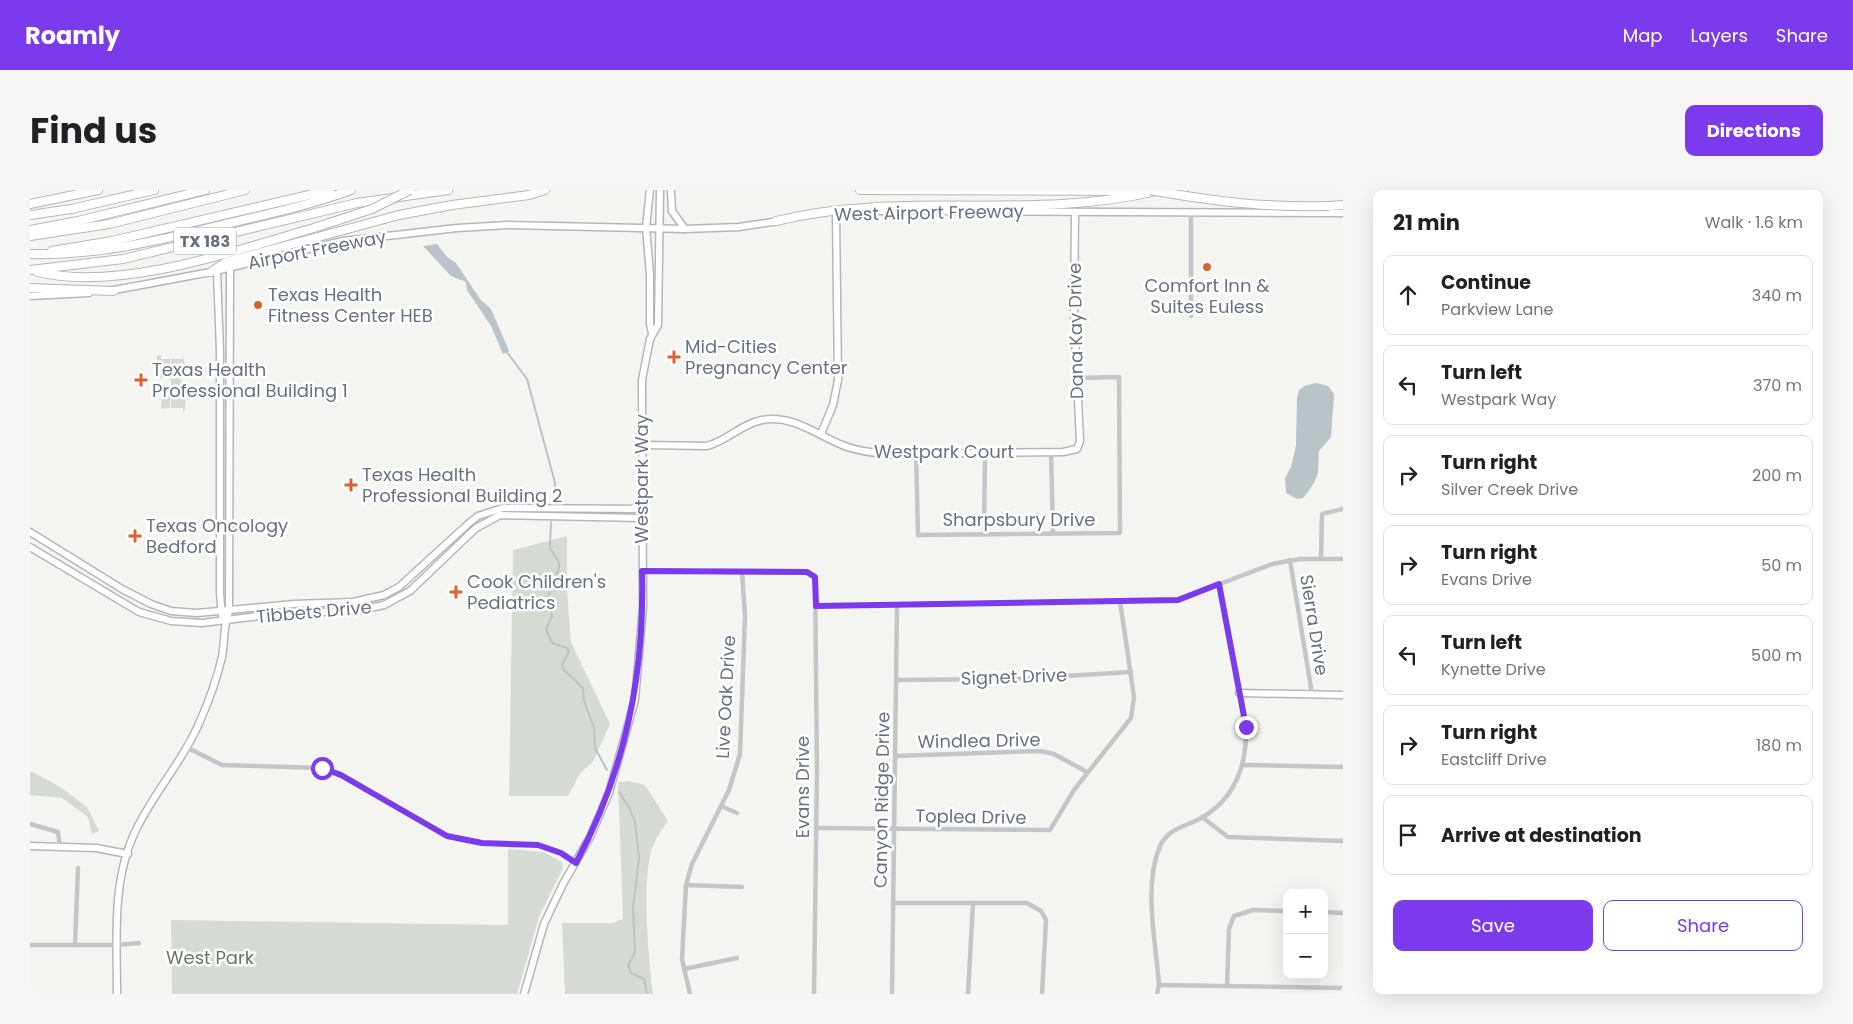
<!DOCTYPE html>
<meta charset="utf-8">
<style>
body{margin:0;font-family:Poppins,sans-serif;background:#f6f6f6;color:#202124}
.controls{position:absolute;right:15px;bottom:15px;display:grid;overflow:hidden;border-radius:10px;box-shadow:0 5px 20px #0002}
.controls button{width:45px;height:45px;display:grid;place-items:center;padding:0;border:0;border-bottom:1px solid #e0e0e0;background:#fff;color:#202124;font:25px sans-serif}
.stop{position:absolute;width:15px;height:15px;margin:-11px;border:4px solid #7c3aed;border-radius:50%;background:#fff}
.stop.end{background:#7c3aed;border-color:#fff;box-shadow:0 1px 5px #0008}
.list{margin:0;padding:0;list-style:none}
h2{display:flex;justify-content:space-between;align-items:center;height:65px;margin:0;padding:0 20px;font-size:21px}
h2 small{font-size:16px;font-weight:400;color:#757577}
.list li{display:grid;grid-template-columns:32px 1fr auto;gap:15px;align-items:center;box-sizing:border-box;height:80px;margin:0 10px 10px;padding:0 10px;border:1px solid #e0e0e0;border-radius:10px}
.list b{display:block;font-size:19px;white-space:nowrap}
.list p{margin:0;font-size:16px;white-space:nowrap;color:#757577}
.list em{font-size:16px;font-style:normal;color:#757577}
.actions{display:flex;gap:10px;padding:15px 20px}
.actions a{flex:1;padding:11px 0;border:1px solid #7c3aed;border-radius:10px;text-align:center;font-size:18px;color:#7c3aed}
.actions .main{background:#7c3aed;color:#fff}
.icon{flex:none;width:28px;height:28px;fill:none;stroke:currentColor;stroke-width:2;stroke-linecap:round;stroke-linejoin:round}
.map{position:relative;flex:none;width:1313px;height:804px;overflow:hidden;border-radius:10px}
header{display:flex;align-items:center;gap:30px;box-sizing:border-box;height:70px;padding:0 25px;background:#7c3aed;color:#fff}
header strong{font-size:24px}
nav{display:flex;gap:28px;margin-inline-start:auto;font-size:18px}
.intro{display:flex;align-items:center;justify-content:space-between;box-sizing:border-box;height:120px;padding:0 30px}
h1{margin:0;font-size:35px}
.button{padding:12px 22px;border-radius:10px;background:#7c3aed;color:#fff;font-size:18px;font-weight:700}
main{display:flex;gap:30px;padding:0 30px}
aside{flex:1;background:#fff;border-radius:10px;box-shadow:0 5px 20px #0002}
.map>svg:first-child{display:block}
.green{fill:#d5dbd2}
.water{fill:#bac3c8}
.lines{fill:none;stroke-linecap:round;stroke-linejoin:round}
.stream{stroke:#bac3c8;stroke-width:2}
.secondary-casing{stroke:#b3b7bb;stroke-width:9}
.highway-casing{stroke:#b3b6b9;stroke-width:10}
.street{stroke:#c3c5c9;stroke-width:4.5}
.secondary{stroke:#fff;stroke-width:6}
.highway{stroke:#fff;stroke-width:8}
.highway-bridge-casing{stroke:#b3b6b9;stroke-width:10;stroke-linecap:butt}
.highway-bridge{stroke:#fff;stroke-width:8}
.route{stroke:#7c3aed;stroke-width:6}
.poi-dot{fill:#da612c;stroke:#fff;stroke-width:2}
.labels{text-anchor:middle;stroke-width:5;stroke-linejoin:round;paint-order:stroke}
.shield{fill:#fff;stroke:#939ca7;stroke-width:1}
.shield-label{font-size:16px;font-weight:bold;fill:#657281}
.street-label{font-size:18px;fill:#657281;stroke:#fff}
.poi-label{font-size:18px;fill:#657281;stroke:#fff;text-anchor:start}
.park-label{font-size:18px;fill:#667864;stroke:#fff}
</style>
<header>
<strong>Roamly</strong>
<nav><a>Map</a><a>Layers</a><a>Share</a></nav>
</header>
<div class="intro"><h1>Find us</h1><a class="button">Directions</a></div>
<main>
<div class="map">
<svg width="1313" height="804" viewBox="0 0 1313 804">
<rect width="100%" height="100%" fill="#f4f5f1"/>
<!-- green -->
<g class="green">
<path d="M153,163L155,178L141,177V169H153Z"/>
<path d="M127,165H131V169H140V178L136,181L132,180L131,183L134,184L132,189L127,186Z"/>
<path d="M144,184L148,185L152,192L145,199L141,195V187Z"/>
<path d="M132,195L140,206V218L131,219Z"/>
<path d="M152,204L156,205L155,220L153,224V218H141V206Z"/>
<path d="M537,346V400L541,452L580,534L563,572L550,583L538,606H479L483,360Z"/>
<path d="M0,582H3L32,598L57,617L69,641L62,644L58,627L32,608L0,605Z"/>
<path d="M599,591L615,595L638,631C633,638 627,646 624,654C610,683 619,770 623,804H535L532,733H583L593,729L588,592Z"/>
<path d="M478,659L513,662L532,672L533,678L509,727L487,804H142L141,730L478,735Z"/>
</g>
<!-- water -->
<g class="water">
<path d="M407,54L417,67L426,73L450,109L461,119L479,161L473,164L461,136L437,100L436,92L421,86L393,56Z"/>
<path d="M1286,193L1298,196L1304,204L1301,247L1289,261L1288,283L1285,291L1278,302L1273,308L1267,309L1256,303L1255,288L1261,277L1266,256L1267,209L1269,200L1275,196Z"/>
</g>
<g class="lines">
<!-- stream -->
<g class="stream">
<path d="M476,161L497,189L525,293V311"/>
<path d="M521,332L520,358L529,373V378C522,400 514,400 522,426L516,439L522,453L537,458L539,462L532,475L534,480L553,498L554,511L564,538L565,558L577,580"/>
<path d="M589,602L600,619L605,632L609,668L603,717L605,762L598,776L601,783L614,789L617,804"/>
</g>
<defs>
<g id="secondary">
<path d="M620,0L616,37L620,85V134L622,143"/>
<path d="M641,0L642,21L655,39"/>
<path d="M846,21L1313,23"/>
<path d="M187,81L190,161V404L192,426"/>
<path d="M79,101L181,82L313,51L427,38L478,35L655,39L709,37L749,31"/>
<path d="M0,106L59,103"/>
<path d="M791,244L803,215L808,190L806,23"/>
<path d="M613,255L677,256C697,251 711,234 732,230C762,224 787,245 812,255C826,261 840,262 854,264L1033,262L1047,259L1050,251L1044,125L1045,22"/>
<path d="M0,342L92,399L121,414L141,421L167,423L264,414L323,412L354,405L369,397L438,334L448,326L473,318L612,319"/>
<path d="M0,357L109,422L141,431L172,433L237,425L330,420L354,415L380,401L446,338L470,325L612,328"/>
<path d="M1209,503L1313,505"/>
<path d="M0,656L66,658L98,664"/>
<path d="M87,804C87,748 81,687 108,636C126,600 154,569 170,531C179,511 187,488 192,467C195,451 193,436 199,422L200,78"/>
<path d="M494,804L514,734L533,694L560,647L579,603L605,510L613,417L612,190L620,149L628,135L630,0"/>
</g>
<g id="highway">
<path d="M830,0L1112,1"/>
<path d="M1134,0H1154"/>
<path d="M0,14L68,0"/>
<path d="M1299,16L1313,15"/>
<path d="M0,25L41,19L124,0"/>
<path d="M746,31C871,0 1001,31 1126,1"/>
<path d="M0,40L48,31L175,0"/>
<path d="M0,46L79,34L215,0"/>
<path d="M22,61L82,51L300,0"/>
<path d="M0,64C67,66 131,50 196,34C238,24 280,15 321,0"/>
<path d="M0,80L93,69L327,13L418,0"/>
<path d="M8,82C90,102 208,60 287,37"/>
<path d="M181,82L196,72L369,25L422,15L499,5L515,0"/>
<path d="M0,98L83,101"/>
</g>
</defs>
<!-- secondary casing -->
<use href="#secondary" class="secondary-casing"/>
<!-- highway casing -->
<use href="#highway" class="highway-casing"/>
<!-- street -->
<g class="street">
<path d="M1161,126V22"/>
<path d="M1021,262L1023,343"/>
<path d="M886,263L888,345L1090,343L1089,187L1047,188"/>
<path d="M954,344L955,263"/>
<path d="M1291,369L1292,324L1313,319"/>
<path d="M1260,370L1282,504"/>
<path d="M612,381H749L777,382L785,387L787,581L784,804"/>
<path d="M786,416L1148,410L1242,374L1270,369H1313"/>
<path d="M867,490L984,489L1101,482"/>
<path d="M156,557L192,575L292,578L311,585L417,646L452,653L508,655L531,663L545,673"/>
<path d="M866,566L1010,561L1024,564L1057,582"/>
<path d="M1213,575L1313,577"/>
<path d="M691,616L707,623"/>
<path d="M1172,627L1198,647L1313,651"/>
<path d="M0,634L28,642L30,657"/>
<path d="M787,638L1020,640L1044,600L1101,528L1104,507L1090,411"/>
<path d="M656,695L712,697"/>
<path d="M864,713H997L1011,721L1016,730L1012,804"/>
<path d="M1294,722L1313,723"/>
<path d="M0,755H87L109,753"/>
<path d="M45,755L48,678"/>
<path d="M654,779L707,768"/>
<path d="M1129,795L1313,798"/>
<path d="M1197,796L1199,739L1204,726L1223,720L1257,721"/>
<path d="M660,804L652,769L656,695L662,674L699,600L710,564L715,426L712,381"/>
<path d="M862,804L867,415"/>
<path d="M938,804L943,713"/>
<path d="M1127,804L1129,795C1126,753 1113,696 1130,656C1139,637 1157,637 1173,627C1206,607 1217,574 1216,537L1189,394"/>
</g>
<!-- secondary -->
<use href="#secondary" class="secondary"/>
<!-- highway -->
<use href="#highway" class="highway"/>
<defs>
<g id="highway-bridge">
<path d="M1120,0C1182,11 1236,18 1299,16"/>
<path d="M287,37L342,19L380,0"/>
</g>
</defs>
<!-- highway-bridge casing -->
<use href="#highway-bridge" class="highway-bridge-casing"/>
<!-- highway-bridge -->
<use href="#highway-bridge" class="highway-bridge"/>
</g>
<g class="lines">
<!-- route -->
<path class="route" d="M292,578L311,585L417,646L452,653L508,655L531,663L546,673C595,582 615,485 612,381L777,382L785,387L786,416L1148,410L1189,394L1216,537"/>
</g>
<!-- markers -->
<g class="poi-dot">
<circle cx="1177" cy="77" r="5"/>
<circle cx="228" cy="115" r="5"/>
<path d="M641.5 159.5h5v5h5v5h-5v5h-5v-5h-5v-5h5z"/>
<path d="M108.5 182.5h5v5h5v5h-5v5h-5v-5h-5v-5h5z"/>
<path d="M318.5 287.5h5v5h5v5h-5v5h-5v-5h-5v-5h5z"/>
<path d="M102.5 338.5h5v5h5v5h-5v5h-5v-5h-5v-5h5z"/>
<path d="M423.5 394.5h5v5h5v5h-5v5h-5v-5h-5v-5h5z"/>
</g>
<g class="labels">
<!-- shield labels -->
<rect class="shield" x="144" y="37.5" width="62" height="27" rx="4"/>
<g class="shield-label">
<text x="175" y="57">TX 183</text>
</g>
<!-- street labels -->
<g class="street-label">
<text transform="translate(899 23) rotate(-1)" y="6">West Airport Freeway</text>
<text transform="translate(287 60) rotate(-11)" y="6">Airport Freeway</text>
<text transform="translate(1046 141) rotate(-91)" y="6">Dana Kay Drive</text>
<text x="914" y="268">Westpark Court</text>
<text transform="translate(612 289) rotate(-90)" y="6">Westpark Way</text>
<text x="989" y="336">Sharpsbury Drive</text>
<text transform="translate(284 422) rotate(-5)" y="6">Tibbets Drive</text>
<text transform="translate(1284 435) rotate(81)" y="6">Sierra Drive</text>
<text transform="translate(984 487) rotate(-2)" y="6">Signet Drive</text>
<text transform="translate(696 507) rotate(-87)" y="6">Live Oak Drive</text>
<text transform="translate(949 551) rotate(-1)" y="6">Windlea Drive</text>
<text transform="translate(773 597) rotate(-90)" y="6">Evans Drive</text>
<text transform="translate(852 610) rotate(-89)" y="6">Canyon Ridge Drive</text>
<text transform="translate(941 627) rotate(1)" y="6">Toplea Drive</text>
</g>
<!-- poi labels -->
<g class="poi-label">
<text x="1177" y="102" text-anchor="middle">Comfort Inn &amp;<tspan x="1177" dy="21">Suites Euless</tspan></text>
<text x="238" y="111">Texas Health<tspan x="238" dy="21">Fitness Center HEB</tspan></text>
<text x="655" y="163">Mid-Cities<tspan x="655" dy="21">Pregnancy Center</tspan></text>
<text x="122" y="186">Texas Health<tspan x="122" dy="21">Professional Building 1</tspan></text>
<text x="332" y="291">Texas Health<tspan x="332" dy="21">Professional Building 2</tspan></text>
<text x="116" y="342">Texas Oncology<tspan x="116" dy="21">Bedford</tspan></text>
<text x="437" y="398">Cook Children's<tspan x="437" dy="21">Pediatrics</tspan></text>
</g>
<!-- park labels -->
<g class="park-label">
<text x="180" y="774">West Park</text>
</g>
</g>
</svg>
<div class="controls">
<button>+</button>
<button>−</button>
</div>
<div class="stop" style="left:292px;top:578px"></div>
<div class="stop end" style="left:1216px;top:537px"></div>
</div>
<aside>
<h2>21 min<small>Walk · 1.6 km</small></h2>
<ul class="list">
<li><svg class="icon" aria-label="ahead" viewBox="0 0 24 24"><path d="M12 20V5M6 11l6-6 6 6"/></svg><div><b>Continue</b><p>Parkview Lane</p></div><em>340 m</em></li>
<li><svg class="icon" aria-label="left" viewBox="0 0 24 24"><path d="M17 20v-9H6M10 6l-5 5 5 5"/></svg><div><b>Turn left</b><p>Westpark Way</p></div><em>370 m</em></li>
<li><svg class="icon" aria-label="right" viewBox="0 0 24 24"><path d="M7 20v-9h11M14 6l5 5-5 5"/></svg><div><b>Turn right</b><p>Silver Creek Drive</p></div><em>200 m</em></li>
<li><svg class="icon" aria-label="right" viewBox="0 0 24 24"><path d="M7 20v-9h11M14 6l5 5-5 5"/></svg><div><b>Turn right</b><p>Evans Drive</p></div><em>50 m</em></li>
<li><svg class="icon" aria-label="left" viewBox="0 0 24 24"><path d="M17 20v-9H6M10 6l-5 5 5 5"/></svg><div><b>Turn left</b><p>Kynette Drive</p></div><em>500 m</em></li>
<li><svg class="icon" aria-label="right" viewBox="0 0 24 24"><path d="M7 20v-9h11M14 6l5 5-5 5"/></svg><div><b>Turn right</b><p>Eastcliff Drive</p></div><em>180 m</em></li>
<li><svg class="icon" aria-label="arrive" viewBox="0 0 24 24"><path d="M6 21V4h12l-3 4 3 4H6"/></svg><div><b>Arrive at destination</b></div></li>
</ul>
<div class="actions"><a class="main">Save</a><a>Share</a></div>
</aside>
</main>
